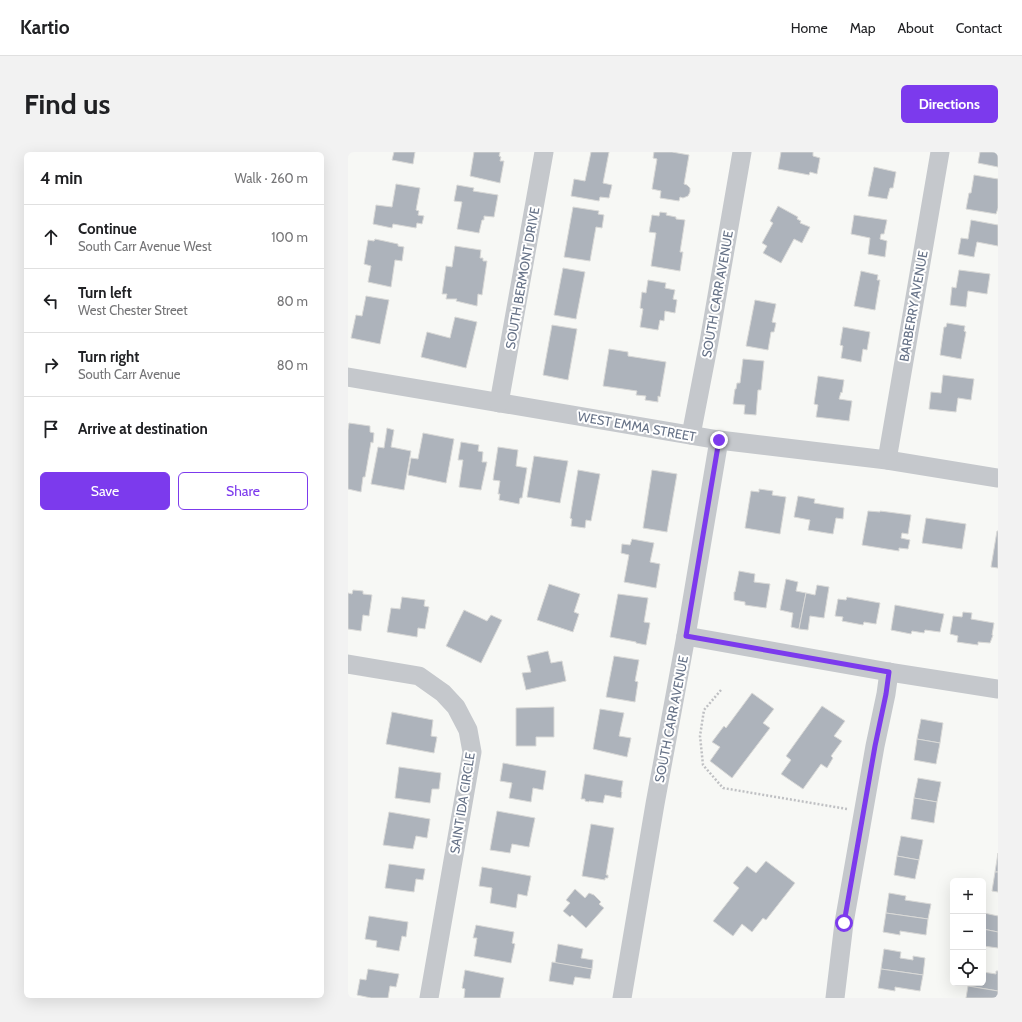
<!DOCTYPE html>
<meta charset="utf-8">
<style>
body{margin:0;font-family:Cabin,sans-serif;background:#f2f2f2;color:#202124}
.controls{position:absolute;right:12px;bottom:12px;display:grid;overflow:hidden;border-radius:6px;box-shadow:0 4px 16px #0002}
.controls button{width:36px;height:36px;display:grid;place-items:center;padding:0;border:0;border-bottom:1px solid #e0e0e0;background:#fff;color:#202124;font:20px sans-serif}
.stop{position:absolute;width:12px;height:12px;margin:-9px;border:3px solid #7c3aed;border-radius:50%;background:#fff}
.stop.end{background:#7c3aed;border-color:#fff;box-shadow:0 1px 4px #0008}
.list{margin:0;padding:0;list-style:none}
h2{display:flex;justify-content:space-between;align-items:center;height:52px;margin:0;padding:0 16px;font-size:17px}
h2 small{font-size:13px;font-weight:400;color:#757577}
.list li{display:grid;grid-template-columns:26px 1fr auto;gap:12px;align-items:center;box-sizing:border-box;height:64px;padding:0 16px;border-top:1px solid #e0e0e0}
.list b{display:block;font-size:15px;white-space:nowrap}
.list p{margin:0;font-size:13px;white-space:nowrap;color:#757577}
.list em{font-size:13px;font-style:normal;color:#757577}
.actions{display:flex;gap:8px;padding:12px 16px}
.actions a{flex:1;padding:9px 0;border:1px solid #7c3aed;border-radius:6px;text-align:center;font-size:14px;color:#7c3aed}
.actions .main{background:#7c3aed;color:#fff}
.icon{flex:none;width:22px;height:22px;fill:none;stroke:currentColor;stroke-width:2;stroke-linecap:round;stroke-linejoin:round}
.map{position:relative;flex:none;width:650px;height:846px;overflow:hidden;border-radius:6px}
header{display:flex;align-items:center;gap:24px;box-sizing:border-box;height:56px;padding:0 20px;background:#fff;border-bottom:1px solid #e0e0e0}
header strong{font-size:19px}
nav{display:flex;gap:22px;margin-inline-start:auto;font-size:14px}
.intro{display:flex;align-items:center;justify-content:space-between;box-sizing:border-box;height:96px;padding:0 24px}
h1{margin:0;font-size:28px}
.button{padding:10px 18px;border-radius:6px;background:#7c3aed;color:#fff;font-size:14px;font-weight:700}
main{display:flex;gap:24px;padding:0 24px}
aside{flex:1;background:#fff;border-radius:6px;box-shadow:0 4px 16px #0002}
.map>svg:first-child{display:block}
.building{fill:#adb3bb;stroke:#d9d9d7}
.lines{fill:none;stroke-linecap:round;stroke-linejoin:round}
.path{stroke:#bfc0c3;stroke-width:2.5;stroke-dasharray:2 2;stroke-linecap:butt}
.street{stroke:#c5c8cc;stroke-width:19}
.route{stroke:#7c3aed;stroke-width:5}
.labels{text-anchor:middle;stroke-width:4;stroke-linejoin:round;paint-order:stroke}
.street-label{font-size:13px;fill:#667287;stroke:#fff}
</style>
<header>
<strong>Kartio</strong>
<nav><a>Home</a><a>Map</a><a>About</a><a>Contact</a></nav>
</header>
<div class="intro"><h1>Find us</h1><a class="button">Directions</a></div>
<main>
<aside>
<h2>4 min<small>Walk · 260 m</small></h2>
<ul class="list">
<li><svg class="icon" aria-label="ahead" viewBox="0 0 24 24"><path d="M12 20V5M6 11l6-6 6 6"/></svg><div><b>Continue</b><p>South Carr Avenue West</p></div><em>100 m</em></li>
<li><svg class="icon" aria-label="left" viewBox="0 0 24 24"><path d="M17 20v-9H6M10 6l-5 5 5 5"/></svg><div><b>Turn left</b><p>West Chester Street</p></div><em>80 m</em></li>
<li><svg class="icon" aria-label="right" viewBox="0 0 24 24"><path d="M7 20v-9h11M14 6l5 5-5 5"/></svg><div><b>Turn right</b><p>South Carr Avenue</p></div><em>80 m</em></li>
<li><svg class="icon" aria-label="arrive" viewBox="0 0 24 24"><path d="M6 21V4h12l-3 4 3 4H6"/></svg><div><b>Arrive at destination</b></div></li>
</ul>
<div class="actions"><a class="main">Save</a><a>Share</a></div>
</aside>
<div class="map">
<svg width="650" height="846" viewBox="0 0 650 846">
<rect width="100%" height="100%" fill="#f7f8f5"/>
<!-- building -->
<g class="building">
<path d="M46,0H67L65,12L44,8Z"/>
<path d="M126,0H152L151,4L153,5L152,9H156L152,31L122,24Z"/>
<path d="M243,0H261L255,31L264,33L261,46L252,45L251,49L223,44L226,27L237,29Z"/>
<path d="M306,0H324L341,3L336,32L339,33L342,36V40L340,44L335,46L332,45L331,49L312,46L313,39L304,37L309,7L305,6Z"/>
<path d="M433,0H465V4L472,6L469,22L462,20L461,23L456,22L430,17Z"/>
<path d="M632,0H650V15L630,11Z"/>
<path d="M526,15L548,20L545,36H542L539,47L520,44Z"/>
<path d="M626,23L650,27V56L648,62L618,57L621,41H623Z"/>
<path d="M48,32L72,36L68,58L71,59L70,63L76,64L74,72L69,71L68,76L45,72L44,76L25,72L28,53L44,55Z"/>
<path d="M109,33L126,36L125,39L150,43L146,65L136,64V68H134L131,81L109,77L114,50L106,49Z"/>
<path d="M430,54L450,65L449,67L453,69L452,71L462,75L454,91L446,87L433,111L415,101L419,94L414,91L425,71L422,69Z"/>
<path d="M225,55L251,59L250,62L256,63L254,76L248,75L242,109L216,105Z"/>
<path d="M312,60L319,61L318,63L328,65V67L337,68L332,100H335L332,119L303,114L308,81L301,80L304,63L311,64Z"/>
<path d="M506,63L539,68L536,82H533L532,87L539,89L537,105L520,102L522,86L503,82Z"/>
<path d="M623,68L650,73V94L629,90L626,105L610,102L613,86L620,87Z"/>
<path d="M27,87L50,92V94L56,95L54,109L47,108L43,135L20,130L23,114L16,112L20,88L26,89Z"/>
<path d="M107,94L133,98L132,106H135V109H139L134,143L130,142L129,154L108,149L109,147H98L99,142H94L98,114L104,115Z"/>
<path d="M215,116L237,120L228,167L206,163Z"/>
<path d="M611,118L642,122L639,142L620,139L618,155L602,153L604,135L608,136Z"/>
<path d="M513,119L530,123L529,128H532L527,158L506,154Z"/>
<path d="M300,128L318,131L317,136L327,138L325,147L329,148L327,161L317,159L316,169L312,168L310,178L292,175L295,157L292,156L294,140L298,141Z"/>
<path d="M18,144L41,148L32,192L3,186L8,163L14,164Z"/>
<path d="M407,148L428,152L424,170L428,171L426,180H423L420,198L398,194Z"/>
<path d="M107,165L129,170L118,216L73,205L79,180L102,186Z"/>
<path d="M599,171L617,174L616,179L618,180L613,207L592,203L596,175H598Z"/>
<path d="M204,173L229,177L220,228L195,223Z"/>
<path d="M495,175L522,180L519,198L515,197L513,210L493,206L495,194L492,193Z"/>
<path d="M261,197L280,200V204L318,210L312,245L310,244V250L297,248L298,244L288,243L289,239L255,234Z"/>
<path d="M395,207L416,209L413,238H410L408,263L396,262L397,253L385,252L387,237H388L389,231H392Z"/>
<path d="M595,223L626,227L623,248L610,246L608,260L581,257L583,240L593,241Z"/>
<path d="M470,224L496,228L494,241L493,240L491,247L504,249L501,269L468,265L470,253L466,252Z"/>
<path d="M1,271L22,274V280L26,281L25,291L23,290L17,325H15L13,340L0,337V278Z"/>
<path d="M39,276L46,278L43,295L63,299L56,338L23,332L30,295L36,296Z"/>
<path d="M75,281L106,287L98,331L60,323L63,306L70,307Z"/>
<path d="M113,290L131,293L130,299L135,300L134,310H139L133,338L111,335L115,308H110Z"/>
<path d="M150,295L170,298L168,314L179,316L174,346H172L171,352L151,348L152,342H150L152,329L145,328Z"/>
<path d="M186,304L220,309L212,351L179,345Z"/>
<path d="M230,318L252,322L243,369L238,368L237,376L223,374L224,367L222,366Z"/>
<path d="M304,318L329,322L319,380L295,376Z"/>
<path d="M411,337L425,339L424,343L438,345L432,382L397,376L403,339L411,340Z"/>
<path d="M450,344L467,347L466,351L496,356L495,367L488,366L485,382L460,378L462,368L446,365Z"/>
<path d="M520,359L532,360V359L563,363L560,382L554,381L553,386L562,388L560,397L551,396V399L514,393Z"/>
<path d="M578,366L618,372L614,397L574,391Z"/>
<path d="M649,379H650V416L643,415Z"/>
<path d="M284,387L306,391L302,410L312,412L308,436L276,430L281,403L273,401L274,392L282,393Z"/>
<path d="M391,419L407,422L406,430L422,432L418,456L397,453V450L386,448V440H387Z"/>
<path d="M438,427L450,430L448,439L458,441L451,477L443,475L445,461L432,458Z"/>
<path d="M201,432L232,442L226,460L231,462L225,480L189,468Z"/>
<path d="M469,433L481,435L476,466L462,464L460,478L451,477L458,441L467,443Z"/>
<path d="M5,438L15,439V442L24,443L21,464L15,463L13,479L0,477V441L4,442Z"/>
<path d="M270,442L300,446L296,470L302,471L298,493L288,491V490L262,485Z"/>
<path d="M54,445L77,448L76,454L81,455L77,477L70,476L69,485L39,480L43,456L52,457Z"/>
<path d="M499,445L532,451L528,472L516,470L515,473L494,469L495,465L487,464L490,447L498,448Z"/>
<path d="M547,453L596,462L592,480L577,478L576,481L564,479L563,482L543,478Z"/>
<path d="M116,458L139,469L143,463L154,468L133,511L98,494Z"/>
<path d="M615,460L624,461L623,467L646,471L644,483H645L642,491L630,490V493L609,490L610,484L602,482L605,464L614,465Z"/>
<path d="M200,499L203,511L214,509L218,529L178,538L174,521L183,520L179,504Z"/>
<path d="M266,504L291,508L287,529L290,530L287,550L258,545Z"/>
<path d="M404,541L426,557L415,571L422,576L384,626L362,609L372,595L364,590L376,574L378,576Z"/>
<path d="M474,554L497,569L486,584L494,589L483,604L485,606L479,616L473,612L455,637L433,622L443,608L438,604Z"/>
<path d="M206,555V585H188V594H168V556Z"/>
<path d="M252,557L276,561L271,584L283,586L279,605L245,597Z"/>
<path d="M44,560L85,568L83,584L89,585L86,601L38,592Z"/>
<path d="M573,567L595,571L592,591L569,587Z"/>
<path d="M569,587L592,591L588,612L566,608Z"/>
<path d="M155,611L198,619L195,638L185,636L183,650L161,646L164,631L152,629Z"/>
<path d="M51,615L93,621L91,637H84L82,651L47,646Z"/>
<path d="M237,622L275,629L273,640H274L273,646L257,643L255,651L241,649V650L237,649V647H233Z"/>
<path d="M570,626L593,630L589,650L566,646Z"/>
<path d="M566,646L589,650L586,671L563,667Z"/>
<path d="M149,659L187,666L181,695L164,692L162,701L142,698Z"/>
<path d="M41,660L82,667L79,686L68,684L65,697L35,693Z"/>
<path d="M243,672L266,676L258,723H260V726H257V728L234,724Z"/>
<path d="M553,684L575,688L571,708L549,704Z"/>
<path d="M650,701V720H647Z"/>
<path d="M549,704L571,708L567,727L546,723Z"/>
<path d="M418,709L447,731L418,768L415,766L404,780L394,772L385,784L365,769L391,736L385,731L399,714L408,721Z"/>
<path d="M41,712L77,717L75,728L68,727L66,740L37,736Z"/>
<path d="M134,715L183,724L179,744L170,742L168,756L142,751L144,736L131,734Z"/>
<path d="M647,720H650V740L644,739Z"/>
<path d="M227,737L237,746L241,741L246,743L253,750L251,752L256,756L238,776L224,763L222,765L215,759L222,751L218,748Z"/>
<path d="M541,741L558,744L557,748L583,752L580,767L538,761Z"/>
<path d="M538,761L580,767L578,783L552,779V783L535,780Z"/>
<path d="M636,761L650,764V780L635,777Z"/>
<path d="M21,764L60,770L58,785L54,784L51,799L28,795L29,789L17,787Z"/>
<path d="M128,773L166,780L164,791L167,792L163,811L126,804L129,786H125Z"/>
<path d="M635,777L650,780V796L635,794Z"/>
<path d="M210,792L235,797L233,806L245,808L244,817L207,811Z"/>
<path d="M536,797L553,800L552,806L565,808V804L577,806L575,823L533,817Z"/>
<path d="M204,810L244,817L242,827L227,825L225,833L201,829Z"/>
<path d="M20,817L51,822L48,835L42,834L40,846H23L9,843L12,827L18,828Z"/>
<path d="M533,817L575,823L572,839L547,835V839L530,836Z"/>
<path d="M117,818L156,826L152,846H116L117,837L114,836Z"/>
<path d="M648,819H650V839L620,834V831H635V820L648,822Z"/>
<path d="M620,834L650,839V846H618Z"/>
</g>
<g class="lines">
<!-- path -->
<path class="path" d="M373,538L356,558L352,584L355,613L375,636L499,657"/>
<!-- street -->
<g class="street">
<path d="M0,225L371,288L539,308L650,326"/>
<path d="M151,251L196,0"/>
<path d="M343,283L361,190L394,0"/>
<path d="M539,308L592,0"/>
<path d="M338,484L541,520L650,537"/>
<path d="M0,512L71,524L95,541L108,555L120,578L124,600L81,846"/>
<path d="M274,846L307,652L338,484L371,288"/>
<path d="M487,846L496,771L527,594L538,542L541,520"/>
</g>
</g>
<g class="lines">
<!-- route -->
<path class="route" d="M371,288L338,484L541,520L538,542L527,594L496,771"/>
</g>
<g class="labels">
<!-- street labels -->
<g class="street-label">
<text transform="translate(174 126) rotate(-80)" y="5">SOUTH BERMONT DRIVE</text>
<text transform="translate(369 142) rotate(-80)" y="5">SOUTH CARR AVENUE</text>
<text transform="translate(565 154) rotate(-80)" y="5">BARBERRY AVENUE</text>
<text transform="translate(289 274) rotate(10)" y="5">WEST EMMA STREET</text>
<text transform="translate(323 567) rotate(-79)" y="5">SOUTH CARR AVENUE</text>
<text transform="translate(114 651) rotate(-81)" y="5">SAINT IDA CIRCLE</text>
</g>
</g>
</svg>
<div class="controls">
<button>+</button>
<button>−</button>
<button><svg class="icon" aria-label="locate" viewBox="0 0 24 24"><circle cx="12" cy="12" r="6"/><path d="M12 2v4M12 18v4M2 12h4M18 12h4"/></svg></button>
</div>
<div class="stop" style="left:496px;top:771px"></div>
<div class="stop end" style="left:371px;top:288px"></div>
</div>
</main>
